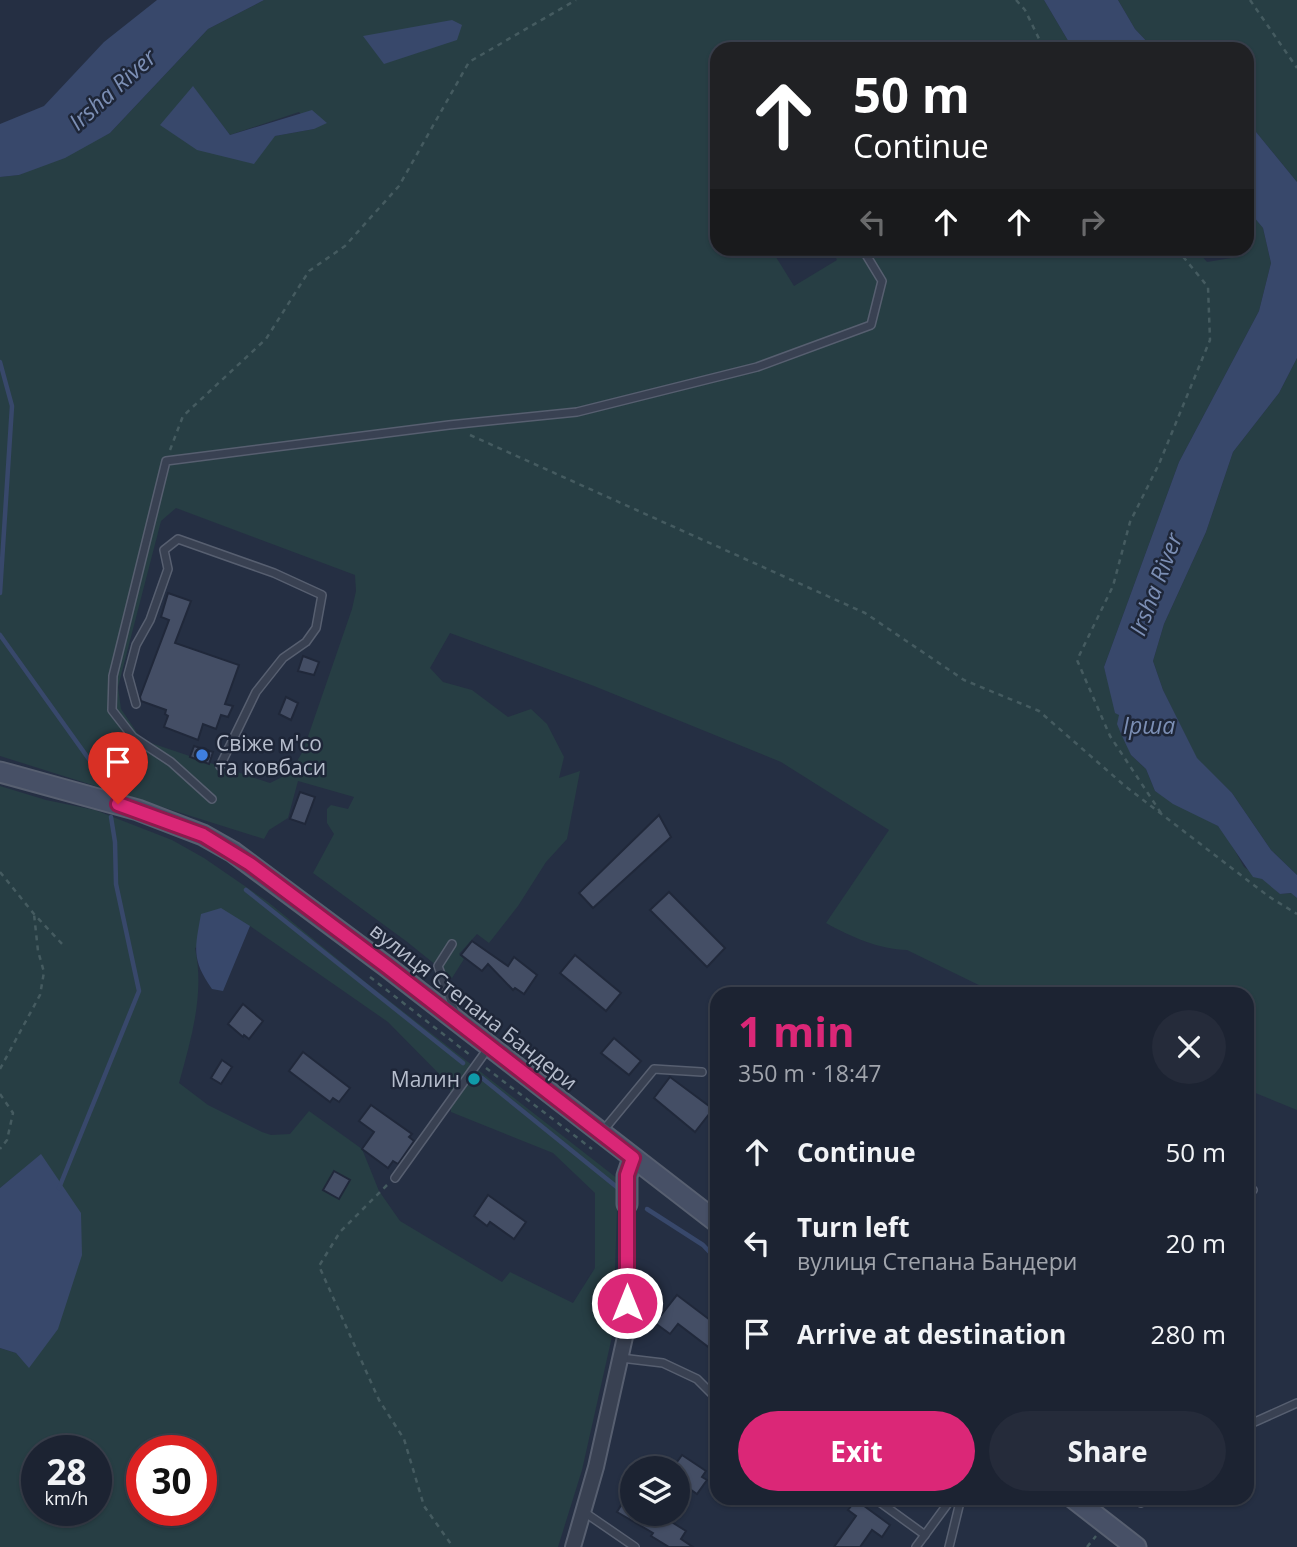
<!DOCTYPE html>
<html lang="en">
<head>
<meta charset="utf-8">
<style>
	body { margin:0; font-family:"Open Sans",sans-serif; background:#252b3a; color:#f1f3f6; height:100vh; display:flex; flex-direction:column; font-size:26px; white-space:nowrap }
	* { box-sizing:border-box; margin:0 }
	p { font-size:23px; color:#a0a4ac }
	.icon { flex:none; width:38px; height:38px; fill:none; stroke:currentColor; stroke-width:2; stroke-linecap:round; stroke-linejoin:round }
	.map { position:relative; flex:1; overflow:hidden }
	.sheet { position:absolute; left:710px; top:987px; width:544px; height:518px; display:flex; flex-direction:column; background:#1c2332; border-radius:21px; box-shadow:0 2px 5px #0004,0 0 0 2px #3a404d }
	.sheet>* { flex:none }
	.hud { position:absolute; left:710px; top:42px; width:544px; height:214px; border-radius:21px; box-shadow:0 2px 5px #0004,0 0 0 2px #3a404d; background:#202124; color:#fff; overflow:hidden }
	.tools { position:absolute; left:620px; top:1456px; display:grid; gap:14px }
	.tools a { display:grid; place-items:center; width:70px; height:70px; border-radius:50%; background:#1c2332; box-shadow:0 2px 5px #0004,0 0 0 2px #3a404d; font-size:35px }
	.speed { position:absolute; left:21px; top:1435px; display:flex; gap:14px; font-size:35px; font-weight:700; text-align:center }
	.speed>* { display:grid; place-content:center; width:91px; height:91px; border-radius:50%; background:#1c2332; box-shadow:0 2px 5px #0004,0 0 0 2px #3a404d; line-height:1 }
	.speed small { font-size:18px; font-weight:400 }
	.speed .limit { border:10px solid #d22; background:#fff; color:#111 }
	.pin { position:absolute; display:grid; place-items:center; width:60px; height:60px; color:#fff; margin:-72px -30px; border-radius:50% 50% 50% 0; rotate:-45deg; box-shadow:0 0 7px #0007 }
	.pin .icon { rotate:45deg }
	.me { position:absolute; width:77px; margin:-38px; rotate:0deg; stroke-linejoin:round; filter:drop-shadow(0 0 5px #0008) }
	.turn { display:flex; align-items:center; gap:24px; height:147px; padding:0 28px; font-size:32px }
	.turn .icon { width:91px; height:91px; stroke-width:2.5 }
	.turn b { display:block; font-size:49px; line-height:60px }
	.lanes { display:flex; align-items:center; height:66px; padding:0 28px; background:#0003; justify-content:center; gap:35px; direction:ltr }
	.lanes .off { opacity:.35 }
	.round { display:grid; place-items:center; flex:none; width:74px; height:74px; border-radius:37px; background:#252b3a }
	.overview { display:flex; align-items:center; justify-content:space-between; height:119px; padding:0 28px }
	h1 { font-size:42px; font-weight:700; line-height:52px; color:#db2777 }
	.button { display:flex; gap:14px; margin-top:auto; padding:14px 28px }
	.button a { flex:1; height:80px; border-radius:42px; background:#db2777; color:#fff; font-size:28px; font-weight:700; line-height:80px; text-align:center }
	.button a+a { background:#252b3a; color:#f1f3f6 }
	ul { padding:0; list-style:none }
	li { display:flex; align-items:center; gap:21px; height:91px; padding:0 28px }
	li div { flex:1 }
	li b { display:block; font-size:26px }
	li em { font-style:normal }
	.map>svg:first-child { display:block }
	.green { fill:#273e44; fill-rule:evenodd }
	.water { fill:#38486b }
	.lines { fill:none; stroke-linecap:round; stroke-linejoin:round }
	.stream { stroke:#38486b; stroke-width:4.5 }
	.building { fill:#444e65; stroke:#20283a; stroke-width:2 }
	.lane-casing { stroke:#575f70; stroke-width:10 }
	.street-casing { stroke:#575f70; stroke-width:18 }
	.secondary-casing { stroke:#575f70; stroke-width:23 }
	.path { stroke:#455b60; stroke-width:2.5; stroke-dasharray:5 5; stroke-linecap:butt }
	.lane { stroke:#394152; stroke-width:7 }
	.street { stroke:#394152; stroke-width:14 }
	.secondary { stroke:#475066; stroke-width:19 }
	.route-casing { stroke:#8e194d; stroke-width:18 }
	.route { stroke:#db2777; stroke-width:12 }
	.shop-dot { fill:#3f7fe0; stroke:#1e2638; stroke-width:2.5 }
	.culture-dot { fill:#0f9aa8; stroke:#1e2638; stroke-width:2.5 }
	.labels { text-anchor:middle; dominant-baseline:central; stroke-width:5; stroke-linejoin:round; paint-order:stroke }
	.poi-label { font-size:21px; fill:#b6bdcc; stroke:#1e2638; text-anchor:start }
	.street-label { font-size:21px; fill:#b6bdcc; stroke:#1e2638 }
	.water-label { font-size:23px; font-style:italic; fill:#7c8fb5; stroke:#1e2638 }
</style>
</head>
<body>
<div class="map">
<svg width="1297" height="1547" viewBox="0 0 1297 1547">
	<rect width="100%" height="100%" fill="#252f43"/>
	<g class="green">
		<path d="M 264,0 L 1044,0 L 1073,49 L 718,49 L 718,248 L 771,249 L 794,286 L 837,260 L 832,249 L 1195,248 L 1207,262 L 1231,258 L 1229,249 L 1248,248 L 1248,210 L 1263,228 L 1271,263 L 1259,311 L 1179,462 L 1104,667 L 1131,755 L 1146,769 L 1155,791 L 1218,826 L 1229,840 L 1244,867 L 1271,885 L 1280,894 L 1292,893 L 1297,898 L 1297,1110 L 1248,1090 L 1248,994 L 988,994 L 989,990 L 907,950 C 881,950 849,936 826,923 L 889,830 L 781,762 L 594,686 L 450,633 L 430,668 L 443,682 L 472,690 L 508,717 L 531,709 L 547,724 L 564,757 L 559,778 L 580,771 L 567,839 L 546,862 L 518,906 L 489,943 L 477,934 L 459,954 L 464,959 L 452,978 L 406,941 L 313,873 L 334,834 L 327,823 L 327,809 L 331,805 L 348,809 L 354,797 L 298,781 L 288,818 L 269,830 L 264,839 L 0,756 L 0,177 L 19,175 L 110,133 L 208,29 ZM 193,87 L 230,135 L 299,112 L 314,129 L 197,150 ZM 176,508 L 355,575 L 356,591 L 352,609 L 303,751 L 290,773 L 270,783 L 142,740 L 121,709 L 118,687 L 161,521 Z"/>
		<path d="M 1118,0 L 1297,0 L 1297,182 L 1252,127 L 1248,125 L 1248,49 L 1154,49 L 1135,29 Z"/>
		<path d="M 1297,358 L 1297,875 L 1271,850 L 1232,793 L 1197,759 L 1163,690 L 1153,661 L 1164,624 L 1206,532 L 1233,452 L 1279,393 Z"/>
		<path d="M 0,786 L 46,800 L 95,810 L 172,840 L 204,858 L 268,902 L 368,984 L 618,1179 L 613,1332 L 582,1470 L 558,1547 L 0,1547 L 0,1348 L 16,1353 L 29,1367 L 41,1155 L 0,1188 ZM 250,926 L 388,1022 L 450,1085 L 451,1112 L 553,1153 L 595,1193 L 595,1268 L 573,1303 L 510,1272 L 502,1282 L 400,1221 L 379,1191 L 362,1149 L 309,1111 L 290,1134 L 271,1135 L 262,1132 L 208,1105 L 179,1083 C 191,1039 205,994 195,948 ZM 37,1451 L 96,1451 L 96,1510 L 37,1510 ZM 142,1451 L 201,1451 L 201,1510 L 142,1510 Z"/>
	</g>
	<g class="water">
		<path d="M 157,0 L 264,0 L 208,29 L 110,133 L 65,158 L 19,175 L 0,177 L 0,124 L 44,106 L 104,42 Z"/>
		<path d="M 1044,0 L 1118,0 L 1135,29 L 1154,49 L 1073,49 Z"/>
		<path d="M 452,20 L 462,25 L 457,40 L 384,64 L 363,36 Z"/>
		<path d="M 193,86 L 230,135 L 312,110 L 327,123 L 314,129 L 275,136 L 254,164 L 197,150 L 160,125 Z"/>
		<path d="M 1248,125 L 1252,127 L 1297,182 L 1297,358 L 1279,393 L 1233,452 L 1206,532 L 1164,624 L 1153,661 L 1163,690 L 1197,758 L 1232,793 L 1271,850 L 1297,875 L 1297,898 L 1291,893 L 1280,894 L 1262,879 L 1253,877 L 1218,826 L 1173,804 L 1155,791 L 1146,769 L 1131,755 L 1122,736 L 1117,724 L 1119,715 L 1115,713 L 1104,667 L 1179,462 L 1259,311 L 1271,263 L 1263,228 L 1248,210 Z"/>
		<path d="M 221,908 L 250,926 L 223,991 L 212,989 C 191,959 195,948 201,914 Z"/>
		<path d="M 41,1154 L 81,1213 L 82,1255 L 58,1329 L 29,1368 L 16,1353 L 0,1348 L 0,1188 Z"/>
	</g>
	<g class="lines">
		<g class="stream">
			<path d="M 0,362 L 12,406 L 0,593"/>
			<path d="M 0,635 L 91,762 L 120,788"/>
			<path d="M 246,890 L 463,1063"/>
			<path d="M 482,1078 L 618,1188"/>
			<path d="M 59,1188 L 139,991 L 116,884 L 115,842 L 111,817"/>
			<path d="M 647,1209 L 703,1245 L 718,1261"/>
		</g>
	</g>
	<g class="building">
		<path d="M 168,593 L 191,601 L 175,643 L 239,665 L 225,704 L 233,706 L 228,717 L 221,715 L 216,729 L 203,724 L 198,740 L 164,727 L 168,716 L 165,714 L 166,710 L 141,701 L 140,697 L 169,620 L 161,617 Z"/>
		<path d="M 303,656 L 319,662 L 314,675 L 298,671 Z"/>
		<path d="M 286,697 L 298,703 L 291,720 L 279,714 Z"/>
		<path d="M 194,746 L 213,752 L 209,764 L 190,757 Z"/>
		<path d="M 300,792 L 315,797 L 305,824 L 290,819 Z"/>
		<path d="M 659,815 L 671,837 L 593,908 L 579,893 Z"/>
		<path d="M 669,892 L 725,948 L 707,967 L 650,910 Z"/>
		<path d="M 472,941 L 508,966 L 514,957 L 537,975 L 524,994 L 515,988 L 513,990 L 488,964 L 482,971 L 461,955 Z"/>
		<path d="M 575,955 L 621,993 L 606,1011 L 560,973 Z"/>
		<path d="M 243,1004 L 263,1021 L 249,1039 L 244,1035 L 243,1037 L 228,1024 Z"/>
		<path d="M 614,1038 L 641,1061 L 629,1075 L 601,1053 Z"/>
		<path d="M 303,1052 L 350,1088 L 339,1102 L 333,1098 L 330,1102 L 289,1071 Z"/>
		<path d="M 222,1060 L 232,1067 L 221,1084 L 211,1078 Z"/>
		<path d="M 670,1077 L 713,1109 L 695,1132 L 654,1098 Z"/>
		<path d="M 371,1105 L 412,1134 L 409,1137 L 414,1141 L 398,1164 L 393,1161 L 388,1168 L 362,1149 L 374,1132 L 359,1121 Z"/>
		<path d="M 334,1171 L 350,1180 L 339,1199 L 323,1190 Z"/>
		<path d="M 488,1195 L 526,1222 L 514,1239 L 490,1222 L 487,1226 L 474,1216 Z"/>
		<path d="M 677,1295 L 718,1326 L 718,1340 L 711,1349 L 678,1324 L 670,1334 L 655,1323 Z"/>
		<path d="M 682,1455 L 706,1471 L 702,1477 L 707,1480 L 697,1494 L 677,1480 L 677,1462 Z"/>
		<path d="M 632,1487 L 632,1514 L 659,1514 L 686,1531 L 681,1539 L 693,1547 L 669,1547 L 651,1536 L 653,1533 L 617,1512 Z"/>
		<path d="M 856,1500 L 890,1525 L 882,1537 L 872,1530 L 860,1547 L 834,1547 L 856,1516 L 848,1510 Z"/>
	</g>
	<g class="lines">
		<defs>
			<g id="lane">
				<path d="M 136,704 L 128,675 L 136,645 L 150,620 L 168,569 L 164,550 L 178,539 L 274,573 L 322,595 L 316,628 L 306,642 L 283,658 L 256,692 L 220,766"/>
				<path d="M 212,799 L 171,762 L 133,737 L 112,710 L 113,676 L 166,461 L 449,425 L 577,412 L 757,367 L 871,325 L 882,281 L 862,248"/>
				<path d="M 452,944 L 438,966 L 455,1012"/>
				<path d="M 602,1132 L 654,1069 L 702,1072"/>
				<path d="M 395,1178 L 489,1047"/>
				<path d="M 1248,1195 L 1253,1190"/>
				<path d="M 621,1358 L 663,1363 L 697,1379 L 718,1400"/>
				<path d="M 1248,1425 L 1297,1403"/>
				<path d="M 874,1498 L 925,1535"/>
				<path d="M 1141,1503 L 1145,1498"/>
				<path d="M 584,1512 L 635,1547"/>
				<path d="M 916,1547 L 952,1498"/>
				<path d="M 949,1547 L 961,1498"/>
			</g>
			<path id="street" d="M 573,1547 L 596,1467 L 627,1328 L 627,1204"/>
			<g id="secondary">
				<path d="M 0,772 L 138,810 L 203,835 L 233,852 L 386,966 L 718,1223"/>
				<path d="M 627,1204 L 627,1176 L 633,1158"/>
				<path d="M 1073,1498 L 1136,1547"/>
			</g>
		</defs>
		<use href="#lane" class="lane-casing"/>
		<use href="#street" class="street-casing"/>
		<use href="#secondary" class="secondary-casing"/>
		<g class="path">
			<path d="M 1016,0 L 1025,10 L 1044,49"/>
			<path d="M 1250,0 L 1297,68"/>
			<path d="M 470,435 L 865,613 L 964,680 L 1039,711 L 1125,786 L 1268,896 L 1297,914"/>
			<path d="M 170,450 L 183,416 L 266,339 L 309,271 L 345,246 L 399,186 L 469,62 L 576,0"/>
			<path d="M 1161,813 L 1110,736 L 1077,660 L 1113,586 L 1130,522 L 1159,464 L 1210,340 L 1208,287 L 1176,248"/>
			<path d="M 0,872 L 34,914 L 64,946"/>
			<path d="M 370,977 L 470,1055"/>
			<path d="M 486,1068 L 592,1149"/>
			<path d="M 0,1069 L 40,995 L 44,972 L 38,951 L 34,914"/>
			<path d="M 0,1094 L 13,1113 L 7,1140 L 0,1149"/>
			<path d="M 387,1185 L 340,1232 L 319,1266 L 379,1400 L 404,1439 L 424,1506 L 453,1547"/>
			<path d="M 711,1239 L 718,1248"/>
			<path d="M 1049,1498 L 1057,1504"/>
			<path d="M 1087,1547 L 1096,1536"/>
		</g>
		<use href="#lane" class="lane"/>
		<use href="#street" class="street"/>
		<use href="#secondary" class="secondary"/>
	</g>
	<g class="lines">
		<defs>
			<path id="route" d="M 118,804 L 203,835 L 250,864 L 386,966 L 633,1158 L 627,1175 L 627,1303"/>
		</defs>
		<use href="#route" class="route-casing"/>
		<use href="#route" class="route"/>
	</g>
	<circle class="shop-dot" cx="202" cy="755" r="7"/>
	<circle class="culture-dot" cx="474" cy="1079" r="7"/>
	<g class="labels">
		<g class="poi-label">
			<text x="216" y="743">Свіже м'со<tspan x="216" dy="24">та ковбаси</tspan></text>
			<text x="460" y="1079" text-anchor="end">Малин</text>
		</g>
		<g class="street-label">
			<text transform="translate(474 1006) rotate(38)">вулиця Степана Бандери</text>
		</g>
		<g class="water-label">
			<text transform="translate(112 89) rotate(-42)">Irsha River</text>
			<text transform="translate(1155 584) rotate(-69)">Irsha River</text>
			<text x="1149" y="725">Ірша</text>
		</g>
	</g>
</svg>
<div class="tools">
<a><svg class="icon" aria-label="layers" viewBox="0 0 24 24"><path d="M12 4l9 5-9 5-9-5zM3 14l9 5 9-5"/></svg></a>
</div>
<div class="speed"><div>28<small>km/h</small></div><div class="limit">30</div></div>
<div class="pin" style="left:118px;top:804px;background:#d93025"><svg class="icon" aria-label="arrive" viewBox="0 0 24 24"><path d="M6 21V4h12l-3 4 3 4H6"/></svg></div>
<svg class="me" style="left:627px;top:1303px" viewBox="-20 -20 40 40"><circle r="17" fill="#db2777" stroke="#fff" stroke-width="3"/><path d="M0-11L8 9 0 5-8 9z" fill="#fff"/></svg>
<div class="hud">
<div class="turn"><svg class="icon" aria-label="ahead" viewBox="0 0 24 24"><path d="M12 20V5M6 11l6-6 6 6"/></svg><div><b>50 m</b>Continue</div></div>
<div class="lanes"><svg class="icon off" aria-label="left" viewBox="0 0 24 24"><path d="M17 20v-9H6M10 6l-5 5 5 5"/></svg><svg class="icon" aria-label="ahead" viewBox="0 0 24 24"><path d="M12 20V5M6 11l6-6 6 6"/></svg><svg class="icon" aria-label="ahead" viewBox="0 0 24 24"><path d="M12 20V5M6 11l6-6 6 6"/></svg><svg class="icon off" aria-label="right" viewBox="0 0 24 24"><path d="M7 20v-9h11M14 6l5 5-5 5"/></svg></div>
</div>
<section class="sheet">
<div class="overview"><div><h1>1 min</h1><p>350 m · 18:47</p></div><a class="round"><svg class="icon" aria-label="close" viewBox="0 0 24 24"><path d="M6 6l12 12M18 6L6 18"/></svg></a></div>
<ul>
<li><svg class="icon" aria-label="ahead" viewBox="0 0 24 24"><path d="M12 20V5M6 11l6-6 6 6"/></svg><div><b>Continue</b></div><em>50 m</em></li>
<li><svg class="icon" aria-label="left" viewBox="0 0 24 24"><path d="M17 20v-9H6M10 6l-5 5 5 5"/></svg><div><b>Turn left</b><p>вулиця Степана Бандери</p></div><em>20 m</em></li>
<li><svg class="icon" aria-label="arrive" viewBox="0 0 24 24"><path d="M6 21V4h12l-3 4 3 4H6"/></svg><div><b>Arrive at destination</b></div><em>280 m</em></li>
</ul>
<div class="button"><a>Exit</a><a>Share</a></div>
</section>
</div>
</body>
</html>
